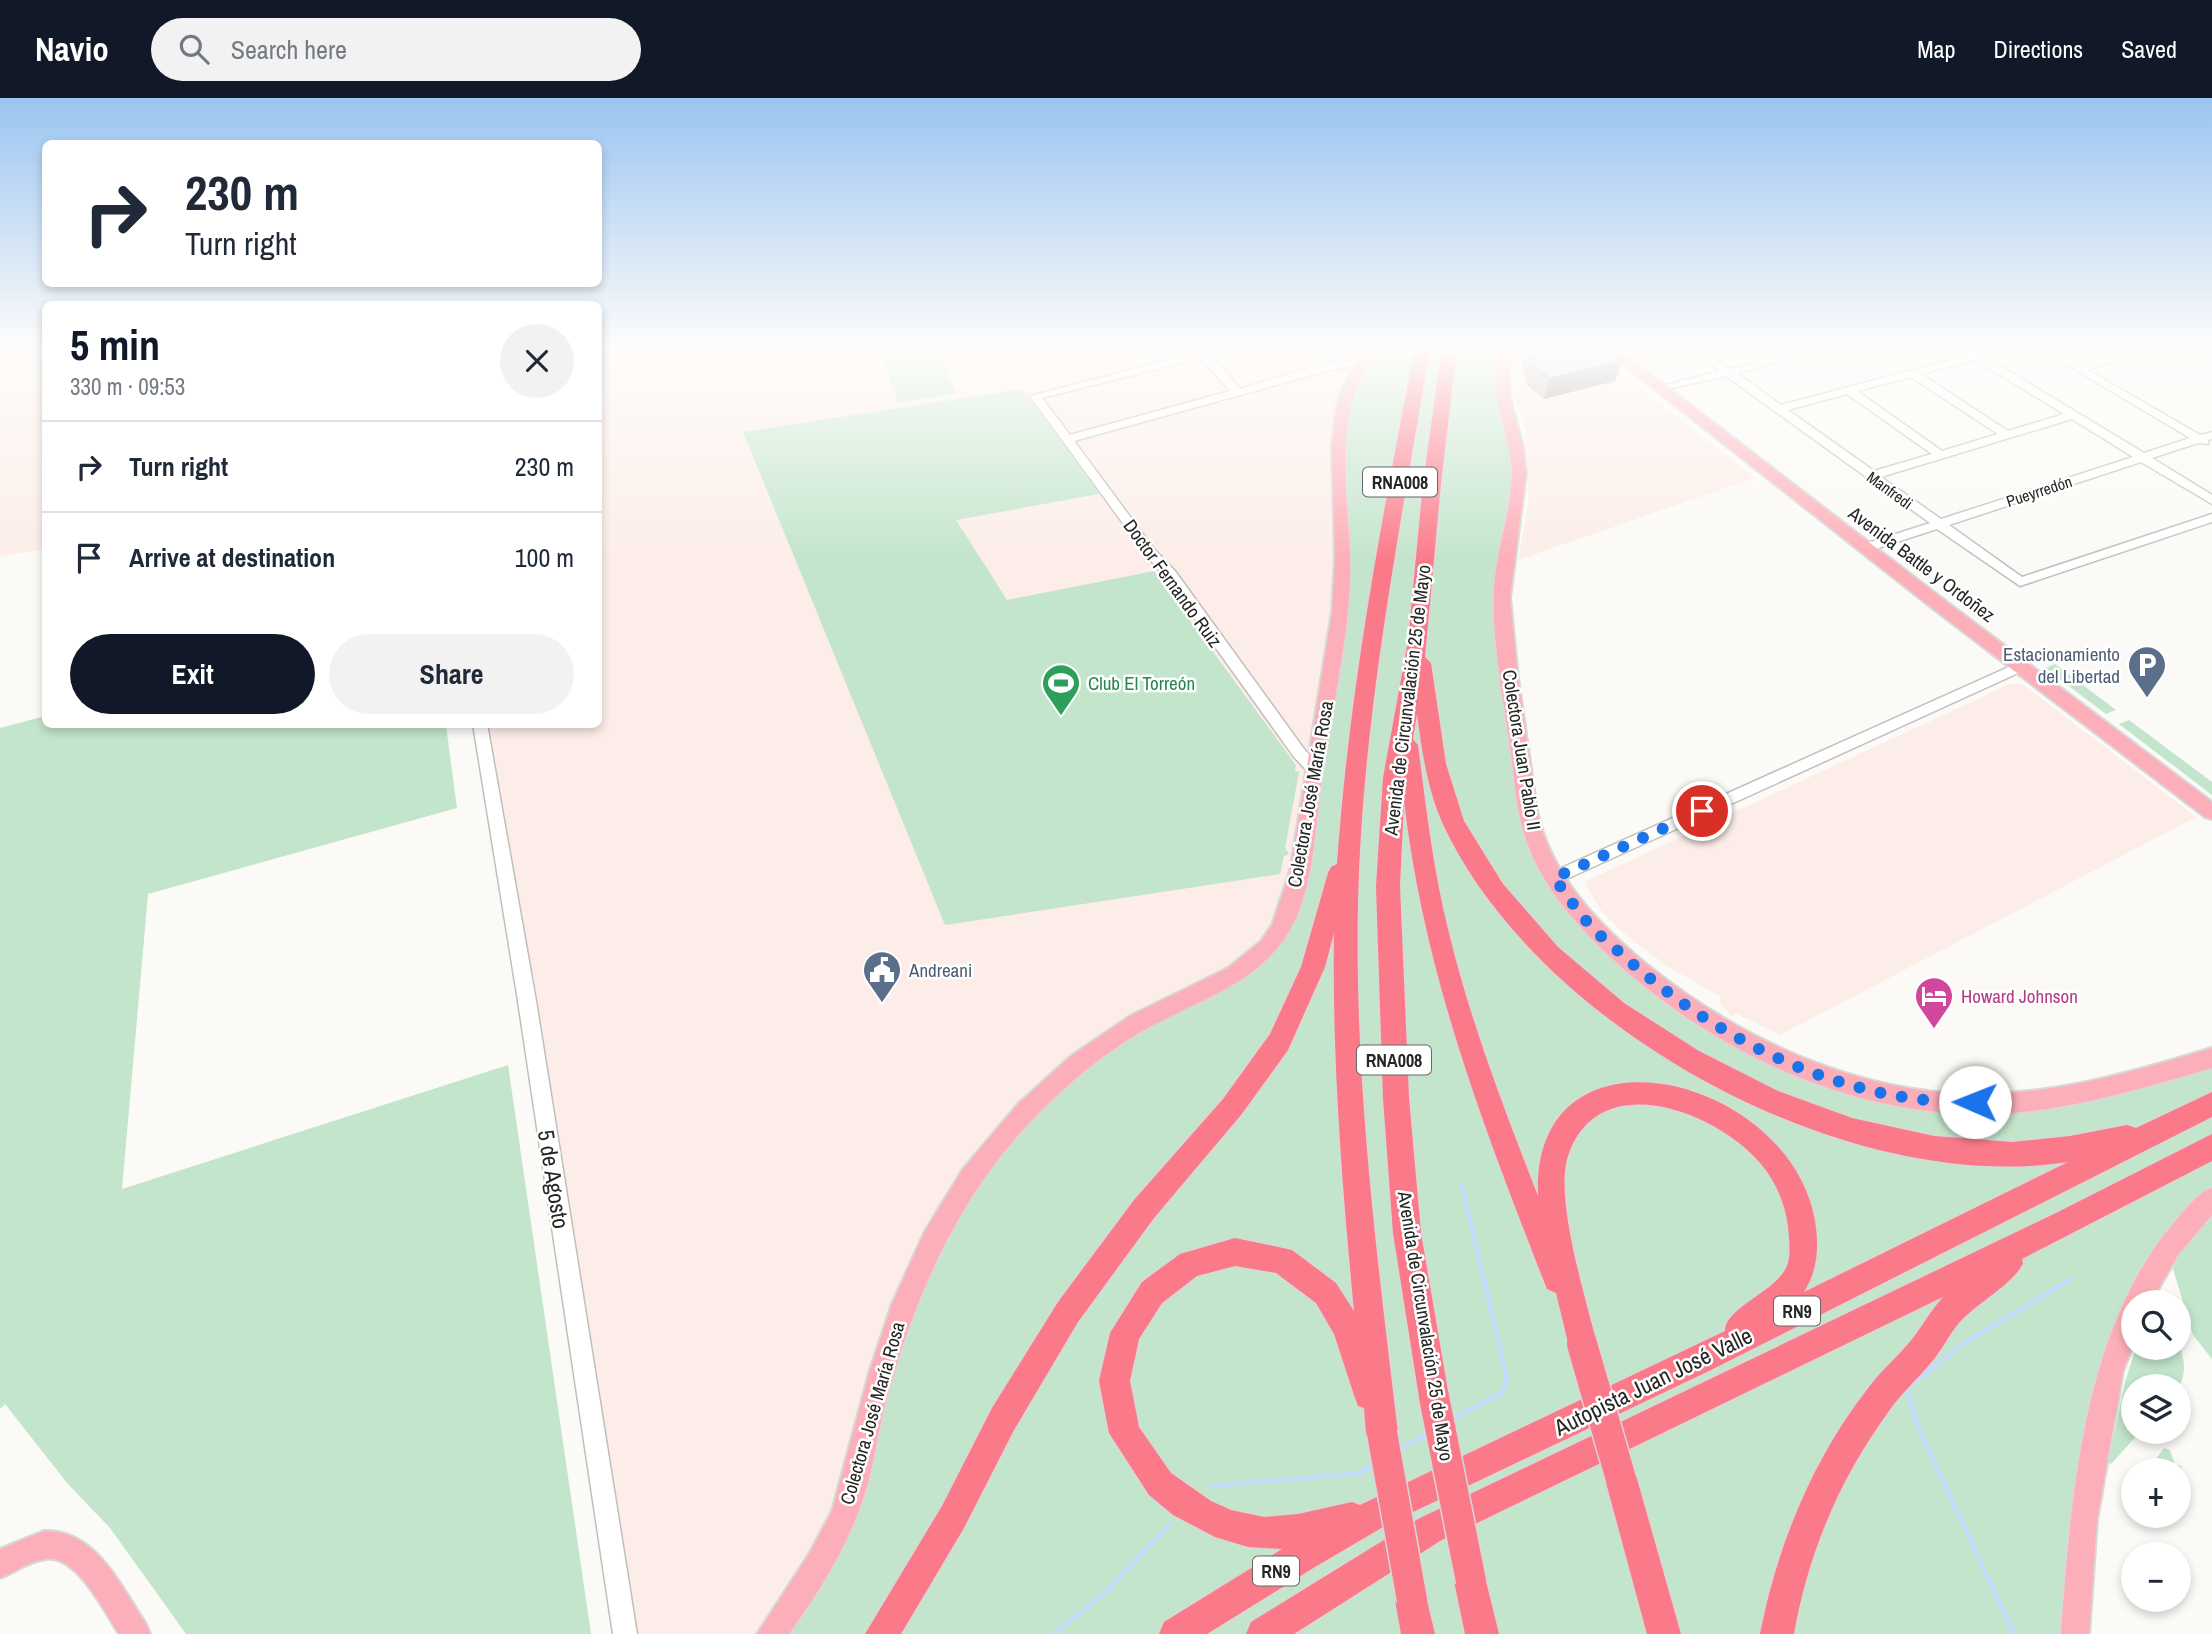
<!DOCTYPE html>
<html lang="en">
<head>
<meta charset="utf-8">
<style>
	body { margin:0; font-family:"Archivo Narrow",sans-serif; background:#f2f2f3; color:#1f2937; height:100vh; display:flex; flex-direction:column; font-size:26px; white-space:nowrap }
	* { box-sizing:border-box; margin:0 }
	p { font-size:23px; color:#747a83 }
	.icon { flex:none; width:38px; height:38px; fill:none; stroke:currentColor; stroke-width:2; stroke-linecap:round; stroke-linejoin:round }
	.map { position:relative; flex:1; overflow:hidden }
	.sheet { position:absolute; left:42px; top:203px; width:560px; height:427px; display:flex; flex-direction:column; background:#fff; border-radius:10px; box-shadow:0 4px 10px #0003 }
	.sheet>* { flex:none }
	.hud { position:absolute; left:42px; top:42px; width:560px; height:147px; border-radius:10px; box-shadow:0 4px 10px #0003; background:#fff; color:#1f2937; overflow:hidden }
	.controls { position:absolute; left:2121px; top:1192px; display:grid; gap:14px }
	.controls a { display:grid; place-items:center; width:70px; height:70px; border-radius:50%; background:#fff; box-shadow:0 4px 10px #0003; font-size:35px }
	.pin { position:absolute; display:grid; place-items:center; width:60px; height:60px; color:#fff; margin:-30px; border:4px solid #fff; border-radius:50%; box-shadow:0 2px 7px #0007 }
	.me { position:absolute; width:77px; margin:-38px; rotate:271deg; stroke-linejoin:round; filter:drop-shadow(0 0 5px #0008) }
	.turn { display:flex; align-items:center; gap:24px; height:147px; padding:0 28px; font-size:32px }
	.turn .icon { width:91px; height:91px; stroke-width:2.5 }
	.turn b { display:block; font-size:49px; line-height:60px }
	.round { display:grid; place-items:center; flex:none; width:74px; height:74px; border-radius:37px; background:#f2f2f3 }
	.overview { display:flex; align-items:center; justify-content:space-between; height:119px; padding:0 28px }
	h1 { font-size:42px; font-weight:800; line-height:52px; color:#111827 }
	.button { display:flex; gap:14px; margin-top:auto; padding:14px 28px }
	.button a { flex:1; height:80px; border-radius:42px; background:#111827; color:#fff; font-size:28px; font-weight:800; line-height:80px; text-align:center }
	.button a+a { background:#f2f2f3; color:#1f2937 }
	ul { padding:0; list-style:none }
	li { display:flex; align-items:center; gap:21px; height:91px; padding:0 28px; border-top:2px solid #e0e1e3 }
	li div { flex:1 }
	li b { display:block; font-size:26px }
	li em { font-style:normal }
	header { display:flex; align-items:center; gap:42px; box-sizing:border-box; height:98px; padding:0 35px; background:#111827; color:#fff }
	header strong { font-size:33px }
	nav { display:flex; gap:38px; margin-inline-start:auto; font-size:24px }
	.search { width:490px; height:63px; background:#f2f2f3; display:flex; align-items:center; gap:18px; box-sizing:border-box; padding:0 24px; border-radius:38px; color:#747a83; font-size:26px }
	.map>svg:first-child { display:block }
	.industrial { fill:#fcede8 }
	.green { fill:#c3e5cb }
	.lines { fill:none; stroke-linecap:round; stroke-linejoin:round }
	.stream { stroke:#c6dcfd; stroke-width:4.5 }
	.minor-casing { stroke:#c0bfbb; stroke-width:3 }
	.major-casing { stroke:#d8d8d8; stroke-width:4 }
	.highway-casing { stroke:#d8d8d8; stroke-width:3 }
	.minor { fill:#fff; fill-rule:evenodd }
	.major { fill:#fdafb9; fill-rule:evenodd }
	.highway { fill:#fb7a8a; fill-rule:evenodd }
	.highway-bridge-casing { stroke:#d8d8d8; stroke-width:33; stroke-linecap:butt }
	.highway-bridge { stroke:#fb7a8a; stroke-width:30 }
	.wall { fill:#c0bcbf }
	.shaded-wall { fill:#9c999b }
	.building { fill:#dfdbde; stroke:#9c999b; stroke-width:2 }
	.route { stroke:#1a73e8; stroke-width:12; stroke-dasharray:0 21.6 }
	.labels { text-anchor:middle; dominant-baseline:central; stroke-width:5; stroke-linejoin:round; paint-order:stroke }
	.far-street-label { font-size:16px; fill:#262624; stroke:#fff }
	.shield { fill:#fff; stroke:#676766; stroke-width:2 }
	.shield-label { font-size:18px; font-weight:bold; fill:#262624 }
	.street-label { font-size:19px; fill:#262624; stroke:#fff }
	.service-label { font-size:19px; fill:#4e5e75; stroke:#fff; text-anchor:end }
	.leisure-label { font-size:19px; fill:#27864d; stroke:#fff; text-anchor:start }
	.hotel-label { font-size:19px; fill:#b23c85; stroke:#fff; text-anchor:start }
	.near-street-label { font-size:23px; fill:#262624; stroke:#fff }
</style>
</head>
<body>
<header>
<strong>Navio</strong>
<div class="search"><svg class="icon" aria-label="search" viewBox="0 0 24 24"><circle cx="10" cy="10" r="6"/><path d="M15 15l6 6"/></svg>Search here</div>
<nav><a>Map</a><a>Directions</a><a>Saved</a></nav>
</header>
<div class="map">
<svg width="2212" height="1536" viewBox="0 0 2212 1536">
	<rect width="100%" height="100%" fill="#fcfaf6"/>
	<g class="industrial">
		<path d="M 0,249 L 46,249 L 45,451 L 0,458 Z"/>
		<path d="M 599,249 L 1370,249 L 1357,274 L 1338,548 L 1280,832 L 843,1419 L 771,1536 L 625,1536 L 480,627 L 598,626 Z"/>
		<path d="M 1511,249 L 1588,249 L 1755,380 L 1518,462 L 1529,400 L 1525,333 L 1513,296 Z"/>
		<path d="M 2012,585 L 2024,587 L 2196,719 L 1780,937 L 1736,915 L 1732,919 L 1719,903 L 1721,899 L 1667,868 L 1627,838 L 1602,814 L 1584,784 Z"/>
	</g>
	<g class="green">
		<path d="M 1370,249 L 1503,249 L 1504,304 L 1519,373 L 1502,491 L 1532,733 L 1554,780 L 1645,877 L 1831,980 L 2002,1004 L 2212,960 L 2212,1101 L 2133,1204 L 2133,1216 L 2110,1273 L 2075,1536 L 771,1536 L 809,1485 L 925,1154 L 1035,1004 L 1193,897 L 1280,832 L 1338,548 L 1339,372 L 1357,274 Z"/>
		<path d="M 938,254 L 956,295 L 898,305 L 883,262 Z"/>
		<path d="M 1023,291 L 1099,396 L 956,422 L 1007,502 L 1154,473 L 1296,667 L 1295,673 L 1299,674 L 1285,750 L 1289,756 L 1284,758 L 1280,776 L 945,827 L 743,334 Z"/>
		<path d="M 2055,566 L 2116,612 L 2106,616 L 2045,570 Z"/>
		<path d="M 45,618 L 46,626 L 446,627 L 457,710 L 148,796 L 122,1091 L 508,967 L 591,1536 L 186,1536 L 110,1430 L 67,1385 L 5,1306 L 0,1311 L 0,630 Z"/>
		<path d="M 2129,622 L 2212,684 L 2212,697 L 2119,626 Z"/>
		<path d="M 2212,1117 L 2212,1261 L 2193,1237 L 2173,1171 L 2175,1162 Z"/>
		<path d="M 2179,1244 C 2183,1259 2188,1274 2179,1288 L 2133,1288 L 2133,1334 L 2140,1334 L 2111,1366 L 2108,1365 L 2125,1284 L 2136,1250 L 2179,1250 Z"/>
		<path d="M 2164,1350 L 2170,1352 L 2175,1367 L 2181,1368 L 2184,1384 L 2179,1384 L 2179,1372 L 2148,1372 Z"/>
	</g>
	<g class="lines">
		<g class="stream">
			<path d="M 1451,1322 L 1503,1294 L 1507,1280 L 1462,1088"/>
			<path d="M 1396,1353 L 1429,1335"/>
			<path d="M 1212,1388 L 1360,1375 L 1374,1366"/>
			<path d="M 1053,1536 L 1104,1496 L 1170,1426"/>
			<path d="M 2014,1536 L 1919,1331 L 1907,1291 L 1964,1245 L 2071,1181"/>
		</g>
		<defs>
			<g id="minor">
				<path d="M 1032,249 L 1014,255 L 1009,252 L 1014,249 Z"/>
				<path d="M 1195,249 L 1203,249 L 1209,254 L 1240,291 C 1262,284 1352,254 1367,265 L 1362,268 L 1338,270 L 1074,343 L 1154,451 L 1175,473 L 1304,651 L 1321,671 L 1314,676 L 1309,675 L 1294,659 L 1165,479 L 1146,457 L 1030,298 L 1197,255 L 1194,251 ZM 1201,260 L 1230,293 L 1070,337 L 1042,300 Z"/>
				<path d="M 1688,249 L 1700,249 L 1730,271 L 1816,249 L 1833,249 L 1737,275 L 1781,307 L 1968,257 L 1957,249 L 1969,249 L 2144,355 L 2190,340 L 2037,249 L 2049,249 L 2081,267 L 2136,249 L 2151,249 L 2088,272 L 2200,337 L 2212,334 L 2212,341 L 2208,342 L 2208,346 L 2198,345 L 2152,360 L 2212,397 L 2212,406 L 2141,364 L 1949,427 L 2022,479 L 2212,416 L 2212,424 L 2020,488 L 1937,431 L 1869,453 L 1861,453 L 1861,447 L 1930,425 L 1726,278 L 1658,293 L 1658,289 L 1720,273 ZM 1975,262 L 2064,316 L 2008,333 L 1921,276 ZM 1911,279 L 1998,336 L 1942,353 L 1857,293 ZM 1847,296 L 1932,356 L 1874,373 L 1788,312 ZM 2072,321 L 2133,359 L 1941,421 L 1881,379 Z"/>
				<path d="M 2184,249 L 2197,249 L 2212,257 L 2212,264 Z"/>
				<path d="M 2022,563 L 2027,565 L 2029,568 L 2027,571 L 1560,784 L 1548,784 L 1546,780 L 1548,776 Z"/>
				<path d="M 473,626 L 487,626 L 536,903 L 637,1536 L 613,1536 L 518,903 Z"/>
			</g>
			<g id="major">
				<path d="M 1364,249 L 1376,249 C 1366,269 1354,289 1350,311 C 1338,367 1352,426 1350,483 C 1347,546 1333,608 1323,669 C 1316,716 1316,765 1300,810 C 1271,890 1190,901 1126,943 C 1080,973 1039,1011 1004,1054 C 944,1129 909,1217 884,1310 C 876,1344 872,1379 859,1412 C 842,1457 817,1497 789,1536 L 757,1536 L 809,1456 L 832,1413 L 869,1275 L 892,1206 L 925,1133 L 963,1071 L 1018,1006 L 1071,958 L 1130,918 L 1228,870 L 1261,843 L 1272,827 L 1290,773 L 1332,514 L 1335,461 L 1332,349 L 1336,311 L 1344,287 Z"/>
				<path d="M 1497,249 L 1509,249 L 1510,299 L 1523,349 L 1526,375 L 1510,500 L 1518,580 L 1537,713 C 1550,776 1597,825 1645,865 C 1739,941 1856,996 1979,996 C 2058,996 2137,973 2212,950 L 2212,970 C 2136,992 2057,1017 1977,1016 C 1837,1015 1699,945 1600,849 C 1567,816 1535,777 1523,731 C 1515,704 1514,675 1510,647 C 1503,600 1492,540 1494,492 C 1496,453 1511,416 1512,377 C 1512,351 1502,326 1497,301 C 1494,284 1497,266 1497,249 Z"/>
				<path d="M 1601,249 L 1615,249 L 1939,498 L 2212,704 L 2212,721 L 2205,719 L 1927,506 Z"/>
				<path d="M 2212,1090 L 2212,1117 L 2178,1157 L 2151,1204 L 2133,1204 L 2133,1247 L 2123,1273 L 2097,1422 L 2089,1536 L 2061,1536 C 2071,1401 2083,1232 2173,1126 C 2184,1113 2196,1096 2212,1090 Z"/>
				<path d="M 44,1433 C 96,1431 121,1489 146,1526 L 150,1536 L 119,1536 C 104,1513 77,1457 46,1461 C 29,1463 15,1474 0,1480 L 0,1451 Z"/>
			</g>
			<g id="highway">
				<path d="M 1415,249 L 1430,249 C 1400,433 1362,618 1358,804 C 1354,982 1377,1159 1398,1335 L 1393,1346 L 1382,1351 L 1371,1346 L 1366,1335 L 1364,1310 L 1358,1308 L 1354,1297 L 1334,1236 L 1316,1205 L 1276,1175 L 1235,1168 L 1197,1178 L 1162,1205 L 1139,1241 L 1130,1283 L 1139,1329 L 1171,1375 L 1211,1403 L 1231,1412 L 1264,1419 L 1298,1416 L 1352,1404 L 1360,1407 L 1725,1233 C 1724,1209 1780,1193 1788,1165 C 1791,1154 1789,1140 1788,1128 C 1785,1105 1776,1084 1761,1066 C 1716,1013 1598,968 1568,1058 C 1554,1100 1586,1201 1597,1246 L 1593,1257 L 1582,1261 L 1571,1257 L 1556,1195 L 1547,1191 L 1543,1181 C 1481,1022 1424,874 1404,703 L 1400,788 L 1409,1000 L 1421,1135 L 1449,1299 L 1445,1310 L 1434,1314 L 1423,1310 L 1419,1299 L 1393,1135 L 1383,1000 L 1376,788 L 1383,680 L 1408,543 L 1423,385 L 1442,249 L 1457,249 L 1441,385 L 1425,559 L 1431,565 L 1446,666 L 1464,723 L 1503,786 L 1558,849 L 1624,905 L 1699,953 L 1778,993 L 1852,1020 L 1934,1038 L 2012,1044 L 2070,1038 L 2127,1027 L 2136,1030 L 2212,994 L 2212,1019 L 1711,1272 L 1390,1425 L 1315,1469 L 1207,1536 L 1159,1536 L 1164,1524 L 1282,1451 L 1248,1449 L 1215,1439 L 1173,1417 L 1149,1397 L 1109,1335 L 1099,1283 L 1110,1235 L 1142,1184 L 1180,1156 L 1235,1140 L 1292,1152 L 1336,1185 L 1354,1213 C 1342,1087 1332,961 1334,835 L 1325,869 L 1288,952 L 1241,1017 L 1154,1120 L 1078,1224 L 1014,1332 L 964,1430 L 901,1536 L 865,1536 L 942,1408 L 992,1310 L 1058,1204 L 1134,1102 L 1223,1001 L 1270,936 L 1301,869 L 1328,775 L 1331,769 L 1337,766 C 1349,593 1382,420 1415,249 ZM 1417,616 C 1422,652 1427,690 1442,724 C 1535,929 1846,1099 2068,1064 L 1804,1194 C 1818,1172 1819,1148 1815,1123 C 1790,976 1531,914 1538,1098 C 1504,1011 1470,923 1448,831 C 1433,771 1426,709 1418,647 L 1413,641 Z"/>
				<path d="M 2212,1036 L 2212,1063 L 2022,1161 L 2023,1165 C 2015,1185 1975,1206 1958,1226 C 1949,1237 1943,1250 1934,1261 C 1920,1279 1902,1294 1889,1313 C 1840,1380 1808,1455 1794,1536 L 1760,1536 C 1777,1448 1813,1360 1869,1289 C 1880,1274 1895,1261 1908,1246 C 1921,1231 1930,1213 1943,1199 L 1440,1443 L 1294,1536 L 1246,1536 L 1251,1524 L 1418,1421 L 2056,1115 Z"/>
				<path d="M 1621,1365 L 1632,1370 L 1637,1381 L 1681,1536 L 1647,1536 L 1605,1381 L 1610,1370 Z"/>
				<path d="M 1471,1466 L 1483,1471 L 1499,1536 L 1465,1536 L 1454,1483 L 1459,1471 Z"/>
				<path d="M 1412,1485 L 1424,1490 L 1435,1536 L 1401,1536 L 1395,1502 L 1400,1490 Z"/>
			</g>
		</defs>
		<use href="#minor" class="minor-casing"/>
		<use href="#major" class="major-casing"/>
		<use href="#highway" class="highway-casing"/>
		<use href="#minor" class="minor"/>
		<use href="#major" class="major"/>
		<use href="#highway" class="highway"/>
		<defs>
			<g id="highway-bridge">
				<path d="M 1582,1246 L 1621,1381"/>
				<path d="M 1434,1299 L 1471,1483"/>
				<path d="M 1382,1335 L 1412,1502"/>
			</g>
		</defs>
		<use href="#highway-bridge" class="highway-bridge-casing"/>
		<use href="#highway-bridge" class="highway-bridge"/>
	</g>
	<path class="wall" d="M 1526,249 L 1604,249 L 1615,283 L 1544,301 L 1528,288 L 1521,265 Z"/>
	<path class="shaded-wall" d="M 1622,263 L 1615,283 L 1544,301 L 1550,281 Z"/>
	<path class="building" d="M 1528,249 L 1604,249 L 1622,263 L 1550,281 L 1534,268 Z"/>
	<linearGradient id="sky" x2="0" y2="1"><stop stop-color="#9ac4f0"/><stop offset="0.54" stop-color="#fefdfb"/><stop offset="1" stop-color="#fefdfb" stop-opacity="0"/></linearGradient>
	<rect width="2212" height="464" fill="url(#sky)"/>
	<g class="lines">
		<path class="route" d="M 1702,713 L 1554,780 C 1566,795 1576,812 1589,826 C 1599,838 1613,848 1625,859 C 1718,943 1847,1007 1975,1004"/>
	</g>
	<defs>
		<symbol id="parking-pin" viewBox="-11 -11 22 30"><path d="M0 17L-7.5 6A9.5 9.5 0 1 1 7.5 6Z" fill="#5c6f8a" stroke="#fff"/><path d="M-3.5-5.5H1a3.5 3.5 0 0 1 0 7H-1V5.5H-3.5ZM-1-3.4V-.6H.8a1.4 1.4 0 0 0 0-2.8Z" fill="#fff"/></symbol>
		<symbol id="stadium-pin" viewBox="-11 -11 22 30"><path d="M0 17L-7.5 6A9.5 9.5 0 1 1 7.5 6Z" fill="#2e9e5b" stroke="#fff"/><path d="M0-5a6.5 5 0 1 0 0 10a6.5 5 0 1 0 0-10ZM-3.5-1.8h7v3.6h-7Z" fill="#fff"/></symbol>
		<symbol id="civic-pin" viewBox="-11 -11 22 30"><path d="M0 17L-7.5 6A9.5 9.5 0 1 1 7.5 6Z" fill="#5c6f8a" stroke="#fff"/><path d="M-.6-6.5H3V-4.5H.6V-3L4-1V1h2V6H-6V1h2V-1L-.6-3ZM-1.2 2.5V6h2.4V2.5Z" fill="#fff"/></symbol>
		<symbol id="hotel-pin" viewBox="-11 -11 22 30"><path d="M0 17L-7.5 6A9.5 9.5 0 1 1 7.5 6Z" fill="#d1479c" stroke="#fff"/><path d="M-6-4.5h1.5V1H6V5H4.5V3h-9V5H-6ZM-4 0a1.8 1.8 0 1 1 3.6 0ZM.5 0V-2.5h3Q6-2.5 6 0Z" fill="#fff"/></symbol>
	</defs>
	<g fill-rule="evenodd">
		<use href="#parking-pin" x="2125" y="545" width="44" height="60"/>
		<use href="#stadium-pin" x="1039" y="563" width="44" height="60"/>
		<use href="#civic-pin" x="860" y="850" width="44" height="60"/>
		<use href="#hotel-pin" x="1912" y="876" width="44" height="60"/>
	</g>
	<g class="labels">
		<g class="far-street-label">
			<text transform="translate(1890 392) rotate(36)">Manfredi</text>
			<text transform="translate(2039 393) rotate(-18)">Pueyrredón</text>
		</g>
		<g class="shield">
			<rect x="1363" y="369.5" width="74" height="29" rx="5"/>
			<rect x="1357" y="947.5" width="74" height="29" rx="5"/>
			<rect x="1774" y="1198.5" width="46" height="29" rx="5"/>
			<rect x="1253" y="1458.5" width="46" height="29" rx="5"/>
		</g>
		<g class="shield-label">
			<text x="1400" y="384">RNA008</text>
			<text x="1394" y="962">RNA008</text>
			<text x="1797" y="1213">RN9</text>
			<text x="1276" y="1473">RN9</text>
		</g>
		<g class="street-label">
			<text transform="translate(1922 466) rotate(37)">Avenida Battle y Ordoñez</text>
			<text transform="translate(1173 485) rotate(54)">Doctor Fernando Ruiz</text>
			<text transform="translate(1407 602) rotate(-83)">Avenida de Circunvalación 25 de Mayo</text>
			<text transform="translate(1522 652) rotate(81)">Colectora Juan Pablo II</text>
			<text transform="translate(1310 696) rotate(-80)">Colectora José María Rosa</text>
			<text transform="translate(1426 1228) rotate(81)">Avenida de Circunvalación 25 de Mayo</text>
			<text transform="translate(872 1315) rotate(-74)">Colectora José María Rosa</text>
		</g>
		<g class="service-label">
			<text x="2120" y="556">Estacionamiento<tspan x="2120" dy="22">del Libertad</tspan></text>
			<text x="909" y="872" text-anchor="start">Andreani</text>
		</g>
		<g class="leisure-label">
			<text x="1088" y="585">Club El Torreón</text>
		</g>
		<g class="hotel-label">
			<text x="1961" y="898">Howard Johnson</text>
		</g>
		<g class="near-street-label">
			<text transform="translate(554 1081) rotate(81)">5 de Agosto</text>
			<text transform="translate(1653 1283) rotate(-26)">Autopista Juan José Valle</text>
		</g>
	</g>
</svg>
<div class="controls">
<a><svg class="icon" aria-label="search" viewBox="0 0 24 24"><circle cx="10" cy="10" r="6"/><path d="M15 15l6 6"/></svg></a>
<a><svg class="icon" aria-label="layers" viewBox="0 0 24 24"><path d="M12 4l9 5-9 5-9-5zM3 14l9 5 9-5"/></svg></a>
<a>+</a>
<a>−</a>
</div>
<div class="pin" style="left:1702px;top:713px;background:#d93025"><svg class="icon" aria-label="arrive" viewBox="0 0 24 24"><path d="M6 21V4h12l-3 4 3 4H6"/></svg></div>
<svg class="me" style="left:1975px;top:1004px" viewBox="-20 -20 40 40"><circle r="19" fill="#fff"/><path d="M0-13L10 11 0 6-10 11z" fill="#1a73e8"/></svg>
<div class="hud">
<div class="turn"><svg class="icon" aria-label="right" viewBox="0 0 24 24"><path d="M7 20v-9h11M14 6l5 5-5 5"/></svg><div><b>230 m</b>Turn right</div></div>
</div>
<section class="sheet">
<div class="overview"><div><h1>5 min</h1><p>330 m · 09:53</p></div><a class="round"><svg class="icon" aria-label="close" viewBox="0 0 24 24"><path d="M6 6l12 12M18 6L6 18"/></svg></a></div>
<ul>
<li><svg class="icon" aria-label="right" viewBox="0 0 24 24"><path d="M7 20v-9h11M14 6l5 5-5 5"/></svg><div><b>Turn right</b></div><em>230 m</em></li>
<li><svg class="icon" aria-label="arrive" viewBox="0 0 24 24"><path d="M6 21V4h12l-3 4 3 4H6"/></svg><div><b>Arrive at destination</b></div><em>100 m</em></li>
</ul>
<div class="button"><a>Exit</a><a>Share</a></div>
</section>
</div>
</body>
</html>
